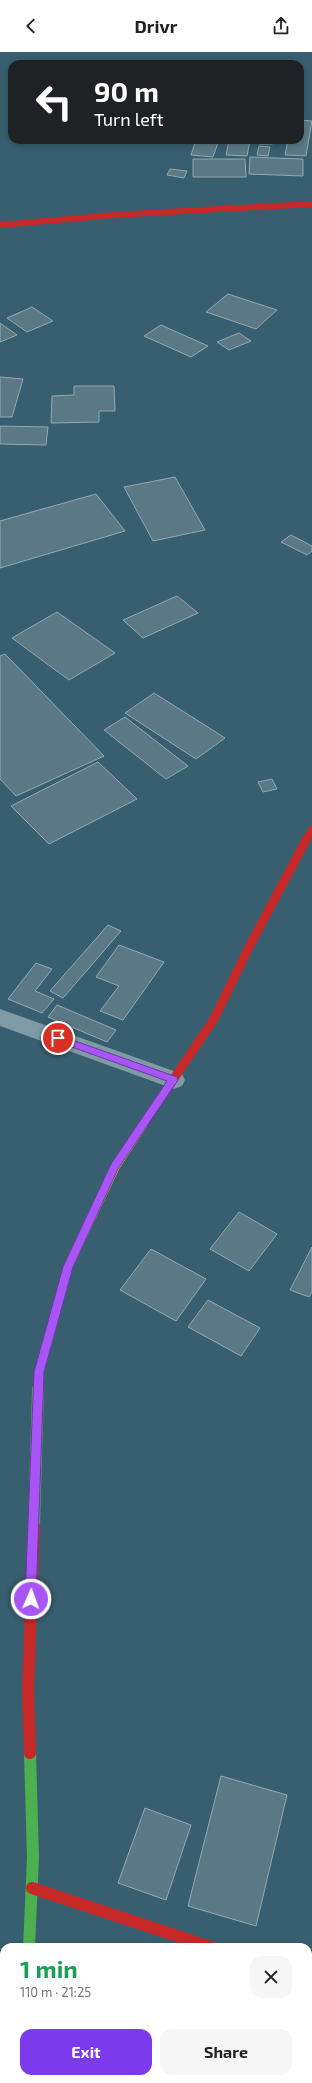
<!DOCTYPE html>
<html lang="en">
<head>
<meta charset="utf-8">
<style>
	body { margin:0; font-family:"Exo 2",sans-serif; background:#f6f6f6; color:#222; height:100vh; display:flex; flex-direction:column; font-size:15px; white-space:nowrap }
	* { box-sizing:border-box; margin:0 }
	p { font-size:13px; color:#767676 }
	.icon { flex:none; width:22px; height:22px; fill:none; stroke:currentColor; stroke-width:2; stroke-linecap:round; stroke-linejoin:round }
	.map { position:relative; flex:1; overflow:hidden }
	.drawer { position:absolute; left:0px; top:1891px; width:312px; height:140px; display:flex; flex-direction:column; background:#fff; border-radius:12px 12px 0 0; box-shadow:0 2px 6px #0003 }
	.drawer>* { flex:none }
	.guide { position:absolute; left:8px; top:8px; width:296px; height:84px; border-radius:12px; box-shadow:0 2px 6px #0003; background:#202124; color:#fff; overflow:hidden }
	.pin { position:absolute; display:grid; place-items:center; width:34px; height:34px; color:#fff; margin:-17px; border:2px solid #fff; border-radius:50%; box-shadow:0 1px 4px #0007 }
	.me { position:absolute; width:44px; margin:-22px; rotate:2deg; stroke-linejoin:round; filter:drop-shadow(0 0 3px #0008) }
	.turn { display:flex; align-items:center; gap:14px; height:84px; padding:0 20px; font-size:18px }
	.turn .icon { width:52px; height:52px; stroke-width:2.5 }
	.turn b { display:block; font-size:28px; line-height:34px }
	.round { display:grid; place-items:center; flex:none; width:42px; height:42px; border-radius:12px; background:#f6f6f6 }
	.summary { display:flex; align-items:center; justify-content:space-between; height:68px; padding:0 20px }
	h1 { font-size:24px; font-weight:700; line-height:30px; color:#1e9e55 }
	.button { display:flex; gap:8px; margin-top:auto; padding:8px 20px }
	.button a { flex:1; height:46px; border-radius:12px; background:#7c3aed; color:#fff; font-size:16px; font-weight:700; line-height:46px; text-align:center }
	.button a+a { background:#f6f6f6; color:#222 }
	header { display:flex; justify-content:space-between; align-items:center; height:52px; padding:0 20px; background:#fff; font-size:18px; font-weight:700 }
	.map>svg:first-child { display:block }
	.building { fill:#5a7985; stroke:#92a9b3 }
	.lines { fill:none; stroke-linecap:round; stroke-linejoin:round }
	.street { fill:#7e9aa5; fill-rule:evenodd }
	.fast-far1 { stroke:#4caf50; stroke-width:9 }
	.fast { stroke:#4caf50; stroke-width:12 }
	.slow { stroke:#ffc107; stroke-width:9 }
	.jam-far3 { stroke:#c62828; stroke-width:6 }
	.jam-far2 { stroke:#c62828; stroke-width:7 }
	.jam-far1 { stroke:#c62828; stroke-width:9 }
	.jam { stroke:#c62828; stroke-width:12 }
	.route { fill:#a855f7; stroke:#6d37a1 }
</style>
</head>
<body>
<header><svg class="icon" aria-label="back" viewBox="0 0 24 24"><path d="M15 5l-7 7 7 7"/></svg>Drivr<svg class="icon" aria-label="share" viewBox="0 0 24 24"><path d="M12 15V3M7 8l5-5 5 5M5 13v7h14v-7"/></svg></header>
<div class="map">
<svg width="312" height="2031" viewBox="0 0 312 2031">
	<rect width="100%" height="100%" fill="#375f6f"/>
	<g class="building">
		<path d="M 300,68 L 312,69 L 306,104 L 285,103 L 288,88 L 300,88 Z"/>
		<path d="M 196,88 L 219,88 L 213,105 L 191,103 Z"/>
		<path d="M 229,88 L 250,88 L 247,104 L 226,103 Z"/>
		<rect x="260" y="88" width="12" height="4"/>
		<path d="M 259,94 L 270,95 L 268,104 L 257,103 Z"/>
		<path d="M 250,105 L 303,107 L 303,124 L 249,122 Z"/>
		<path d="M 193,107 L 245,107 L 246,125 L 193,125 Z"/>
		<path d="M 170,117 L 187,119 L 184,126 L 167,123 Z"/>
		<path d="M 228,242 L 277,258 L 256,277 L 206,260 Z"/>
		<path d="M 32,255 L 53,269 L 27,280 L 7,266 Z"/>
		<path d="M 0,271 L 17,283 L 0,290 Z"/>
		<path d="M 161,273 L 208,294 L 191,305 L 144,284 Z"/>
		<path d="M 239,281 L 251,289 L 229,298 L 217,290 Z"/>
		<path d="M 0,325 L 23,327 L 12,365 L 0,365 Z"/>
		<path d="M 74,334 L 114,334 L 115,359 L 99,359 L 99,370 L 51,371 L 52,344 L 74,343 Z"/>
		<path d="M 0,374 L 48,375 L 46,393 L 0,392 Z"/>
		<path d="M 175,425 L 205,478 L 153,489 L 124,435 Z"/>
		<path d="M 96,442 L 125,479 L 0,516 L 0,469 Z"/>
		<path d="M 291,483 L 312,494 L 312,499 L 307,503 L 281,490 Z"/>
		<path d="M 177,544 L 198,561 L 143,586 L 123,568 Z"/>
		<path d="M 57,560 L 115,601 L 69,628 L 12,586 Z"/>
		<path d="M 5,602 L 104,704 L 16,744 L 0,727 L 0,604 Z"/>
		<path d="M 154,641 L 192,665 L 225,686 L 196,707 L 125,661 Z"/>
		<path d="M 125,665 L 188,714 L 166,727 L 104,678 Z"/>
		<path d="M 98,710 L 137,747 L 49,792 L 11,754 Z"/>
		<path d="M 272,727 L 277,737 L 263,740 L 258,730 Z"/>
		<path d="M 108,873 L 121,879 L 63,946 L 50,939 Z"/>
		<path d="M 119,893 L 164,910 L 123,968 L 100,959 L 119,934 L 96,925 Z"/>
		<path d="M 36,911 L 52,917 L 35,939 L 54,947 L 42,961 L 8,947 Z"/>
		<path d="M 57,953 L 116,978 L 107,990 L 48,965 Z"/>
		<path d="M 239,1160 L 277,1182 L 249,1219 L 210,1197 Z"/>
		<path d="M 312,1195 L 312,1240 L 309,1245 L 290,1238 Z"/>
		<path d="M 151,1197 L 206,1227 L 176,1269 L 120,1238 Z"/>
		<path d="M 208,1248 L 260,1276 L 241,1304 L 188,1275 Z"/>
		<path d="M 221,1724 L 287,1743 L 256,1874 L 188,1854 Z"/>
		<path d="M 145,1756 L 191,1773 L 166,1848 L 118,1831 Z"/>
	</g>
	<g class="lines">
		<g class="street">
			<path d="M 0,957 L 182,1022 L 185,1028 L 182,1034 L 174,1037 L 0,974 Z"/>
			<path d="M 308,1915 L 312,1916 L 312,1947 L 308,1946 Z"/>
			<path d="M 4,2013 L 4,2027 L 23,2027 L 22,2031 L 0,2031 L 0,2014 Z"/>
		</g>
		<path class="fast-far1" d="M 38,1338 L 39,1320 L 48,1289"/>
		<g class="fast">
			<path d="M 34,1474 L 38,1337"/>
			<path d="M 29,1895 L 33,1806 L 30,1701"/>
		</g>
		<path class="slow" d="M 48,1289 L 68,1215 L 115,1115 L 144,1071"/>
		<path class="jam-far3" d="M 0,173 L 114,163 L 312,152"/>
		<path class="jam-far2" d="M 307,787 L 312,777"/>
		<path class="jam-far1" d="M 144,1071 L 214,967 L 249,895 L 307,786"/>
		<g class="jam">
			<path d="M 30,1701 L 28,1638 L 34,1474"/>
			<path d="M 32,1836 L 211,1895"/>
		</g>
	</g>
	<path class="route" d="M 58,983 L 177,1025 L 178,1028 L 118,1117 L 73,1215 L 44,1320 L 36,1547 L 35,1551 L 31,1553 L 27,1551 L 25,1547 L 34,1320 L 63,1215 L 111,1112 L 167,1029 L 55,989 L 55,984 Z"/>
</svg>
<div class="pin" style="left:58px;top:986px;background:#d93025"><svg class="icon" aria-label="arrive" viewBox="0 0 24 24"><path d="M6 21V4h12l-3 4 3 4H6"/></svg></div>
<svg class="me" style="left:31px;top:1547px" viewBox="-20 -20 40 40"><circle r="17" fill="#a855f7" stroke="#fff" stroke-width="3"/><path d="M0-11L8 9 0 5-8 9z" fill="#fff"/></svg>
<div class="guide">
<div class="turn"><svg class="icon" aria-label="left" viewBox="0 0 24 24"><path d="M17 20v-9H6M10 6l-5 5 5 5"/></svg><div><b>90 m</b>Turn left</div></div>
</div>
<section class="drawer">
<div class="summary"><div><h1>1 min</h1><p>110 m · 21:25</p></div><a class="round"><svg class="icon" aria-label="close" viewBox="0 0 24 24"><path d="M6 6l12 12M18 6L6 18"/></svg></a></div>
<div class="button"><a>Exit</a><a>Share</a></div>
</section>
</div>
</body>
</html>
